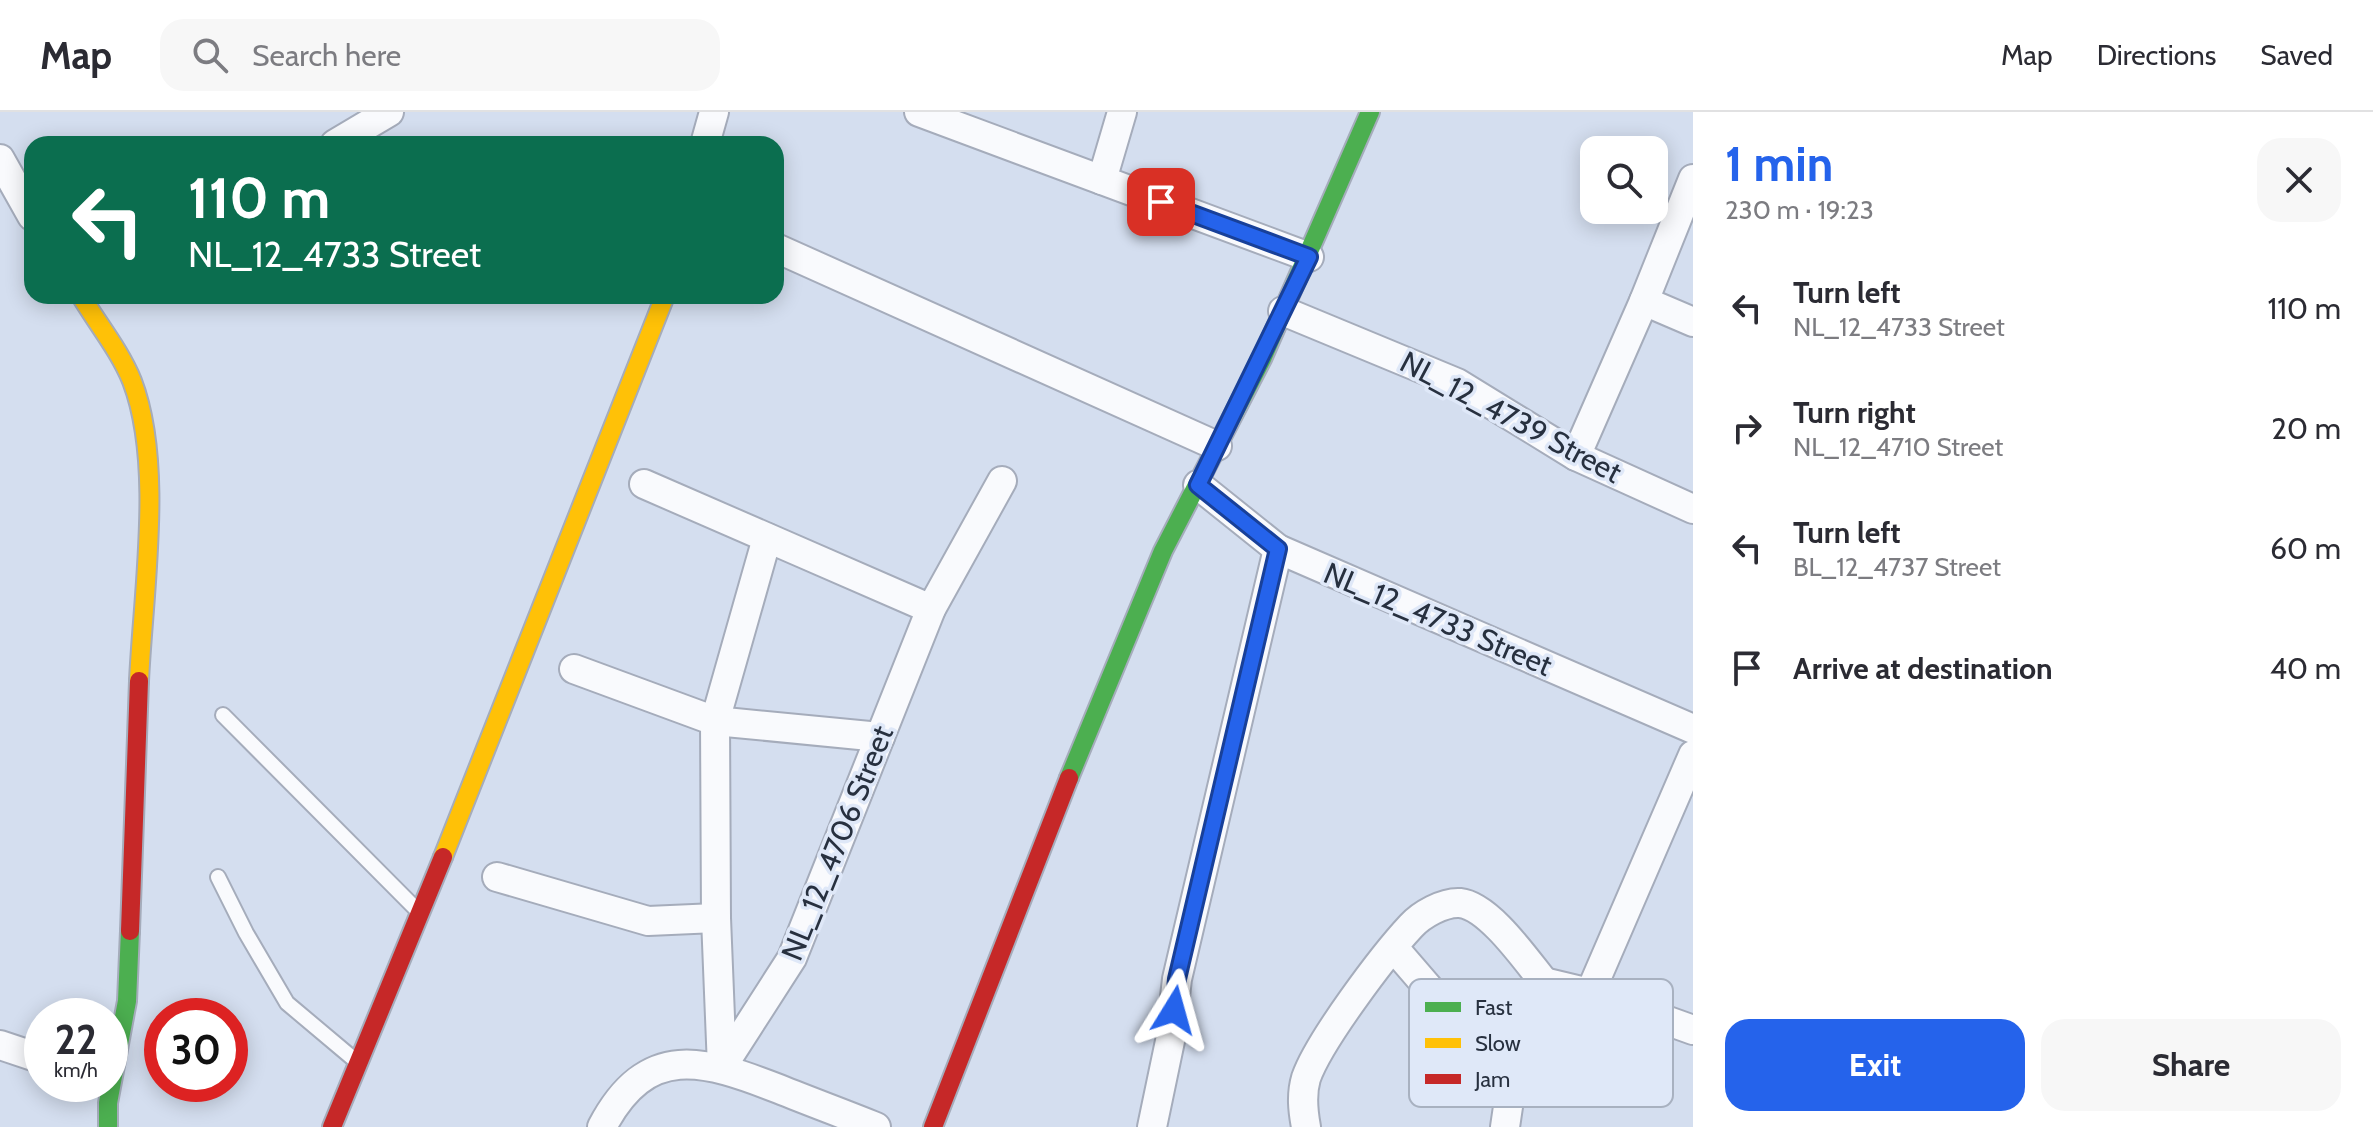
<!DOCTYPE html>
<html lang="en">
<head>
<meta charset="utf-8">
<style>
	body { margin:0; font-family:Cabin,sans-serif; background:#f7f7f7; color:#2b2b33; height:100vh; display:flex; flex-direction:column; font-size:30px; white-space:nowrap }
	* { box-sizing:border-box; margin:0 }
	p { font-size:26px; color:#7c7c81 }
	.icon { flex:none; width:44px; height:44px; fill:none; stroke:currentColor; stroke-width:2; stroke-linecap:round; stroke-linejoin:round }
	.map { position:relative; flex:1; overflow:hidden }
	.sheet { display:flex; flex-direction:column; background:#fff; width:680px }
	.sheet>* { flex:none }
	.hud { position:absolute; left:24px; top:24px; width:760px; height:168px; border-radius:24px; box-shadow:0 4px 20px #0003; background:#0b6e4f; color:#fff; overflow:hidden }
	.controls { position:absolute; left:1580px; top:24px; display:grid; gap:16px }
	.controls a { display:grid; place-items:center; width:88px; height:88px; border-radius:16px; background:#fff; box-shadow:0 4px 20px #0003; font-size:40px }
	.speed { position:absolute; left:24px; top:886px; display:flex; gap:16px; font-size:40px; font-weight:700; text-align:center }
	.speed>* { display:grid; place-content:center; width:104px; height:104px; border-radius:50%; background:#fff; box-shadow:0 4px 20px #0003; line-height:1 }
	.speed small { font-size:20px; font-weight:400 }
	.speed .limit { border:12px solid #d22; background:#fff; color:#111 }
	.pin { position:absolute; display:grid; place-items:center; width:68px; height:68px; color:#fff; margin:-34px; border-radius:16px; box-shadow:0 4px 12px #0006 }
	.me { position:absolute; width:88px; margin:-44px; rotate:8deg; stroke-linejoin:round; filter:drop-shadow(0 0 6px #0008) }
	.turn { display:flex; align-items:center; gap:28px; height:168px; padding:0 32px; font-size:36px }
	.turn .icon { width:104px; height:104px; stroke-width:2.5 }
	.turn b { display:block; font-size:56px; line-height:68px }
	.round { display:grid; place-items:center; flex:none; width:84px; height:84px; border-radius:24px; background:#f7f7f7 }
	.headline { display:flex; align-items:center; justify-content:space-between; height:136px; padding:0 32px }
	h1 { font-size:48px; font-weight:700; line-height:60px; color:#2563eb }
	.button { display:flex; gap:16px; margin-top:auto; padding:16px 32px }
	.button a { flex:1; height:92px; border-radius:24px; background:#2563eb; color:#fff; font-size:32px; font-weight:700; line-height:92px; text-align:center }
	.button a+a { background:#f7f7f7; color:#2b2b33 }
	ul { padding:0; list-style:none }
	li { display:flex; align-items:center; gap:24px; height:120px; padding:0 32px }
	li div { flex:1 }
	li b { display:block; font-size:30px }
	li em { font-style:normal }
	header { display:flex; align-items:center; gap:48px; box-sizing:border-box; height:112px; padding:0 40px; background:#fff; border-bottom:2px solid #e1e1e2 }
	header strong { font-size:38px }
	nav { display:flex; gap:44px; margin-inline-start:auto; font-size:28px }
	.search { width:560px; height:72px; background:#f7f7f7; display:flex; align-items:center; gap:20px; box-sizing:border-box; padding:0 28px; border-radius:24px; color:#7c7c81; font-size:30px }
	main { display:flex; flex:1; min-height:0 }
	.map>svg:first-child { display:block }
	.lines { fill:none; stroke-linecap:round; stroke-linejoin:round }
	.lane-casing { stroke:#a5acbb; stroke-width:18 }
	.street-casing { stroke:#a5acbb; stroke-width:32 }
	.fast-casing { stroke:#a5acbb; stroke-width:22 }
	.slow-casing { stroke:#a5acbb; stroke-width:22 }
	.jam-casing { stroke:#a5acbb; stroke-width:22 }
	.lane { stroke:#f9fafd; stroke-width:14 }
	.street { stroke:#f9fafd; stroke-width:28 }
	.fast { stroke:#4caf50; stroke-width:18 }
	.slow { stroke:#ffc107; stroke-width:18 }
	.jam { stroke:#c62828; stroke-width:18 }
	.route-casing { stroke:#184099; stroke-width:20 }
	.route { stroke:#2563eb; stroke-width:14 }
	.labels { text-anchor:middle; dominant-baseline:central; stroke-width:7; stroke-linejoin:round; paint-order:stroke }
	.street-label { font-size:30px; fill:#27303f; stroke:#dfe8f8 }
	.key { fill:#dfe8f8; stroke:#a8b1c0; stroke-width:2 }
	.key-label { font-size:22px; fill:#27303f }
</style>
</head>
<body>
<header>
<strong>Map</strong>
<div class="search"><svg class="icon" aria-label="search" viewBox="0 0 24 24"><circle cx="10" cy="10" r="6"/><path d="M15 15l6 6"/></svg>Search here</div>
<nav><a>Map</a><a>Directions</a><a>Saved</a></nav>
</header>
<main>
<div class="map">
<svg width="1693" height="1015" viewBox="0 0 1693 1015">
	<rect width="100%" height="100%" fill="#d4deef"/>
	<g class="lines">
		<defs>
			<g id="lane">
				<path d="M 223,603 L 417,798"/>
				<path d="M 218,765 L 246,821 L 287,891 L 356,949"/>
			</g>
			<g id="street">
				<path d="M 919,0 L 1309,145"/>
				<path d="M 335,32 L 389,0"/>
				<path d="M 705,32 L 714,0"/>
				<path d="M 0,47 L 32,104"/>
				<path d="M 1102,68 L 1122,0"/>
				<path d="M 776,136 L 1217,334"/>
				<path d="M 1644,189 L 1693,210"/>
				<path d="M 1283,199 L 1457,271 L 1576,344 L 1693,397"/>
				<path d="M 1576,344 L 1644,189 L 1693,67"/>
				<path d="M 644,372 L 931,497"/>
				<path d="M 1198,373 L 1278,437 L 1693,617"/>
				<path d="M 767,426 L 715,609 L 880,625"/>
				<path d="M 574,557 L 715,609 L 716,806 L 722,955"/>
				<path d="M 1693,643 L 1590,881 L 1693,918"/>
				<path d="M 497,765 L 648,809 L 716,806"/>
				<path d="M 1394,836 L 1463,916 L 1510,983"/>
				<path d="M 1463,916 L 1522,900"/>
				<path d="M 0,933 L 42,947"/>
				<path d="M 722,955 L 792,846 L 931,497 L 1002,369"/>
				<path d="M 602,1015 C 647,929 704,948 779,977 C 811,990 844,1002 876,1015"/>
				<path d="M 1152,1015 L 1170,929 L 1177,867 L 1278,437"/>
				<path d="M 1306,1015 C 1303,999 1301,983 1306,966 C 1319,929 1383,844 1411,814 C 1421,803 1443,790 1460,791 C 1489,794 1526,848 1544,870"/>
				<path d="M 1505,1015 L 1522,900 L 1544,870 L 1590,881"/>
			</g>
			<g id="fast">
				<path d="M 1069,666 L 1163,439 L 1262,247 L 1370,0"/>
				<path d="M 108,1015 L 108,991 L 127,889 L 130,819"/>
			</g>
			<g id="slow">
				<path d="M 81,184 C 97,211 120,239 132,269 C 164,352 143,480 139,569"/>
				<path d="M 443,745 L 665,184"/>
			</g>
			<g id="jam">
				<path d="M 130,819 L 139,569"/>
				<path d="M 332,1015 L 443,745"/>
				<path d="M 933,1015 L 1069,666"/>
			</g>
		</defs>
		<use href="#lane" class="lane-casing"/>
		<use href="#street" class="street-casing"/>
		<use href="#fast" class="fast-casing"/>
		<use href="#slow" class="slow-casing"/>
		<use href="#jam" class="jam-casing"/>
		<use href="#lane" class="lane"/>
		<use href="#street" class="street"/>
		<use href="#fast" class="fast"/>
		<use href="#slow" class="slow"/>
		<use href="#jam" class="jam"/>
	</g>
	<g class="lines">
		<defs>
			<path id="route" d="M 1161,90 L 1309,145 L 1198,373 L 1278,437 L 1177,867 L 1174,898"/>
		</defs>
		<use href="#route" class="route-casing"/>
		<use href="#route" class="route"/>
	</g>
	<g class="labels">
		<g class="street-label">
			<text transform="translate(1511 305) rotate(28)">NL_12_4739 Street</text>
			<text transform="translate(1438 507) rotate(23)">NL_12_4733 Street</text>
			<text transform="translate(837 731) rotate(-68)">NL_12_4706 Street</text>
		</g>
	</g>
	<rect x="1409" y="867" width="264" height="128" rx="12" class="key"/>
	<rect x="1425" y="890" width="36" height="10" fill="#4caf50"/>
	<rect x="1425" y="926" width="36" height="10" fill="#ffc107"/>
	<rect x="1425" y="962" width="36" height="10" fill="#c62828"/>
	<g class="key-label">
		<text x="1475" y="903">Fast</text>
		<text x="1475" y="939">Slow</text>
		<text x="1475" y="975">Jam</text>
	</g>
</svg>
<div class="controls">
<a><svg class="icon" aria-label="search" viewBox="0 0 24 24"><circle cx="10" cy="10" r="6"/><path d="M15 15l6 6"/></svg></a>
</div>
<div class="speed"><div>22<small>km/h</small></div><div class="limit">30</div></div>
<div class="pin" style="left:1161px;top:90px;background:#d93025"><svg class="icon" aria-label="arrive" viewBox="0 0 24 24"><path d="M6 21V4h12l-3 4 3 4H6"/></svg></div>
<svg class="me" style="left:1174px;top:898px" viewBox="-20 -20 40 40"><path d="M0-17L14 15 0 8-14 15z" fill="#2563eb" stroke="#fff" stroke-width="4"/></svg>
<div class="hud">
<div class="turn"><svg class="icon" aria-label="left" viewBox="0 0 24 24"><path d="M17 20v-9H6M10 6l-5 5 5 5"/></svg><div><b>110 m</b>NL_12_4733 Street</div></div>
</div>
</div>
<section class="sheet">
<div class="headline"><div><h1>1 min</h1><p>230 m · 19:23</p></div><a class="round"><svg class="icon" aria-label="close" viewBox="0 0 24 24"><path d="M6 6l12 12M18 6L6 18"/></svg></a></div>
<ul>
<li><svg class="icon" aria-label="left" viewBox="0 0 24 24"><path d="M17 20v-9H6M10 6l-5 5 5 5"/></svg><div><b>Turn left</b><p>NL_12_4733 Street</p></div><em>110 m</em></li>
<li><svg class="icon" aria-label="right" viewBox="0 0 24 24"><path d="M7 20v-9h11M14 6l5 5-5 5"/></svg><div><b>Turn right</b><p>NL_12_4710 Street</p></div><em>20 m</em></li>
<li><svg class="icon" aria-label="left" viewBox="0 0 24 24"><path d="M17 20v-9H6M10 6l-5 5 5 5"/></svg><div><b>Turn left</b><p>BL_12_4737 Street</p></div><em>60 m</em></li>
<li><svg class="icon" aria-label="arrive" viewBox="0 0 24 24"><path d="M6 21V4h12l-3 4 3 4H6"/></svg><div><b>Arrive at destination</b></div><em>40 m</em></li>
</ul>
<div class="button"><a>Exit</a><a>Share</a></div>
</section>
</main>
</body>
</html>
